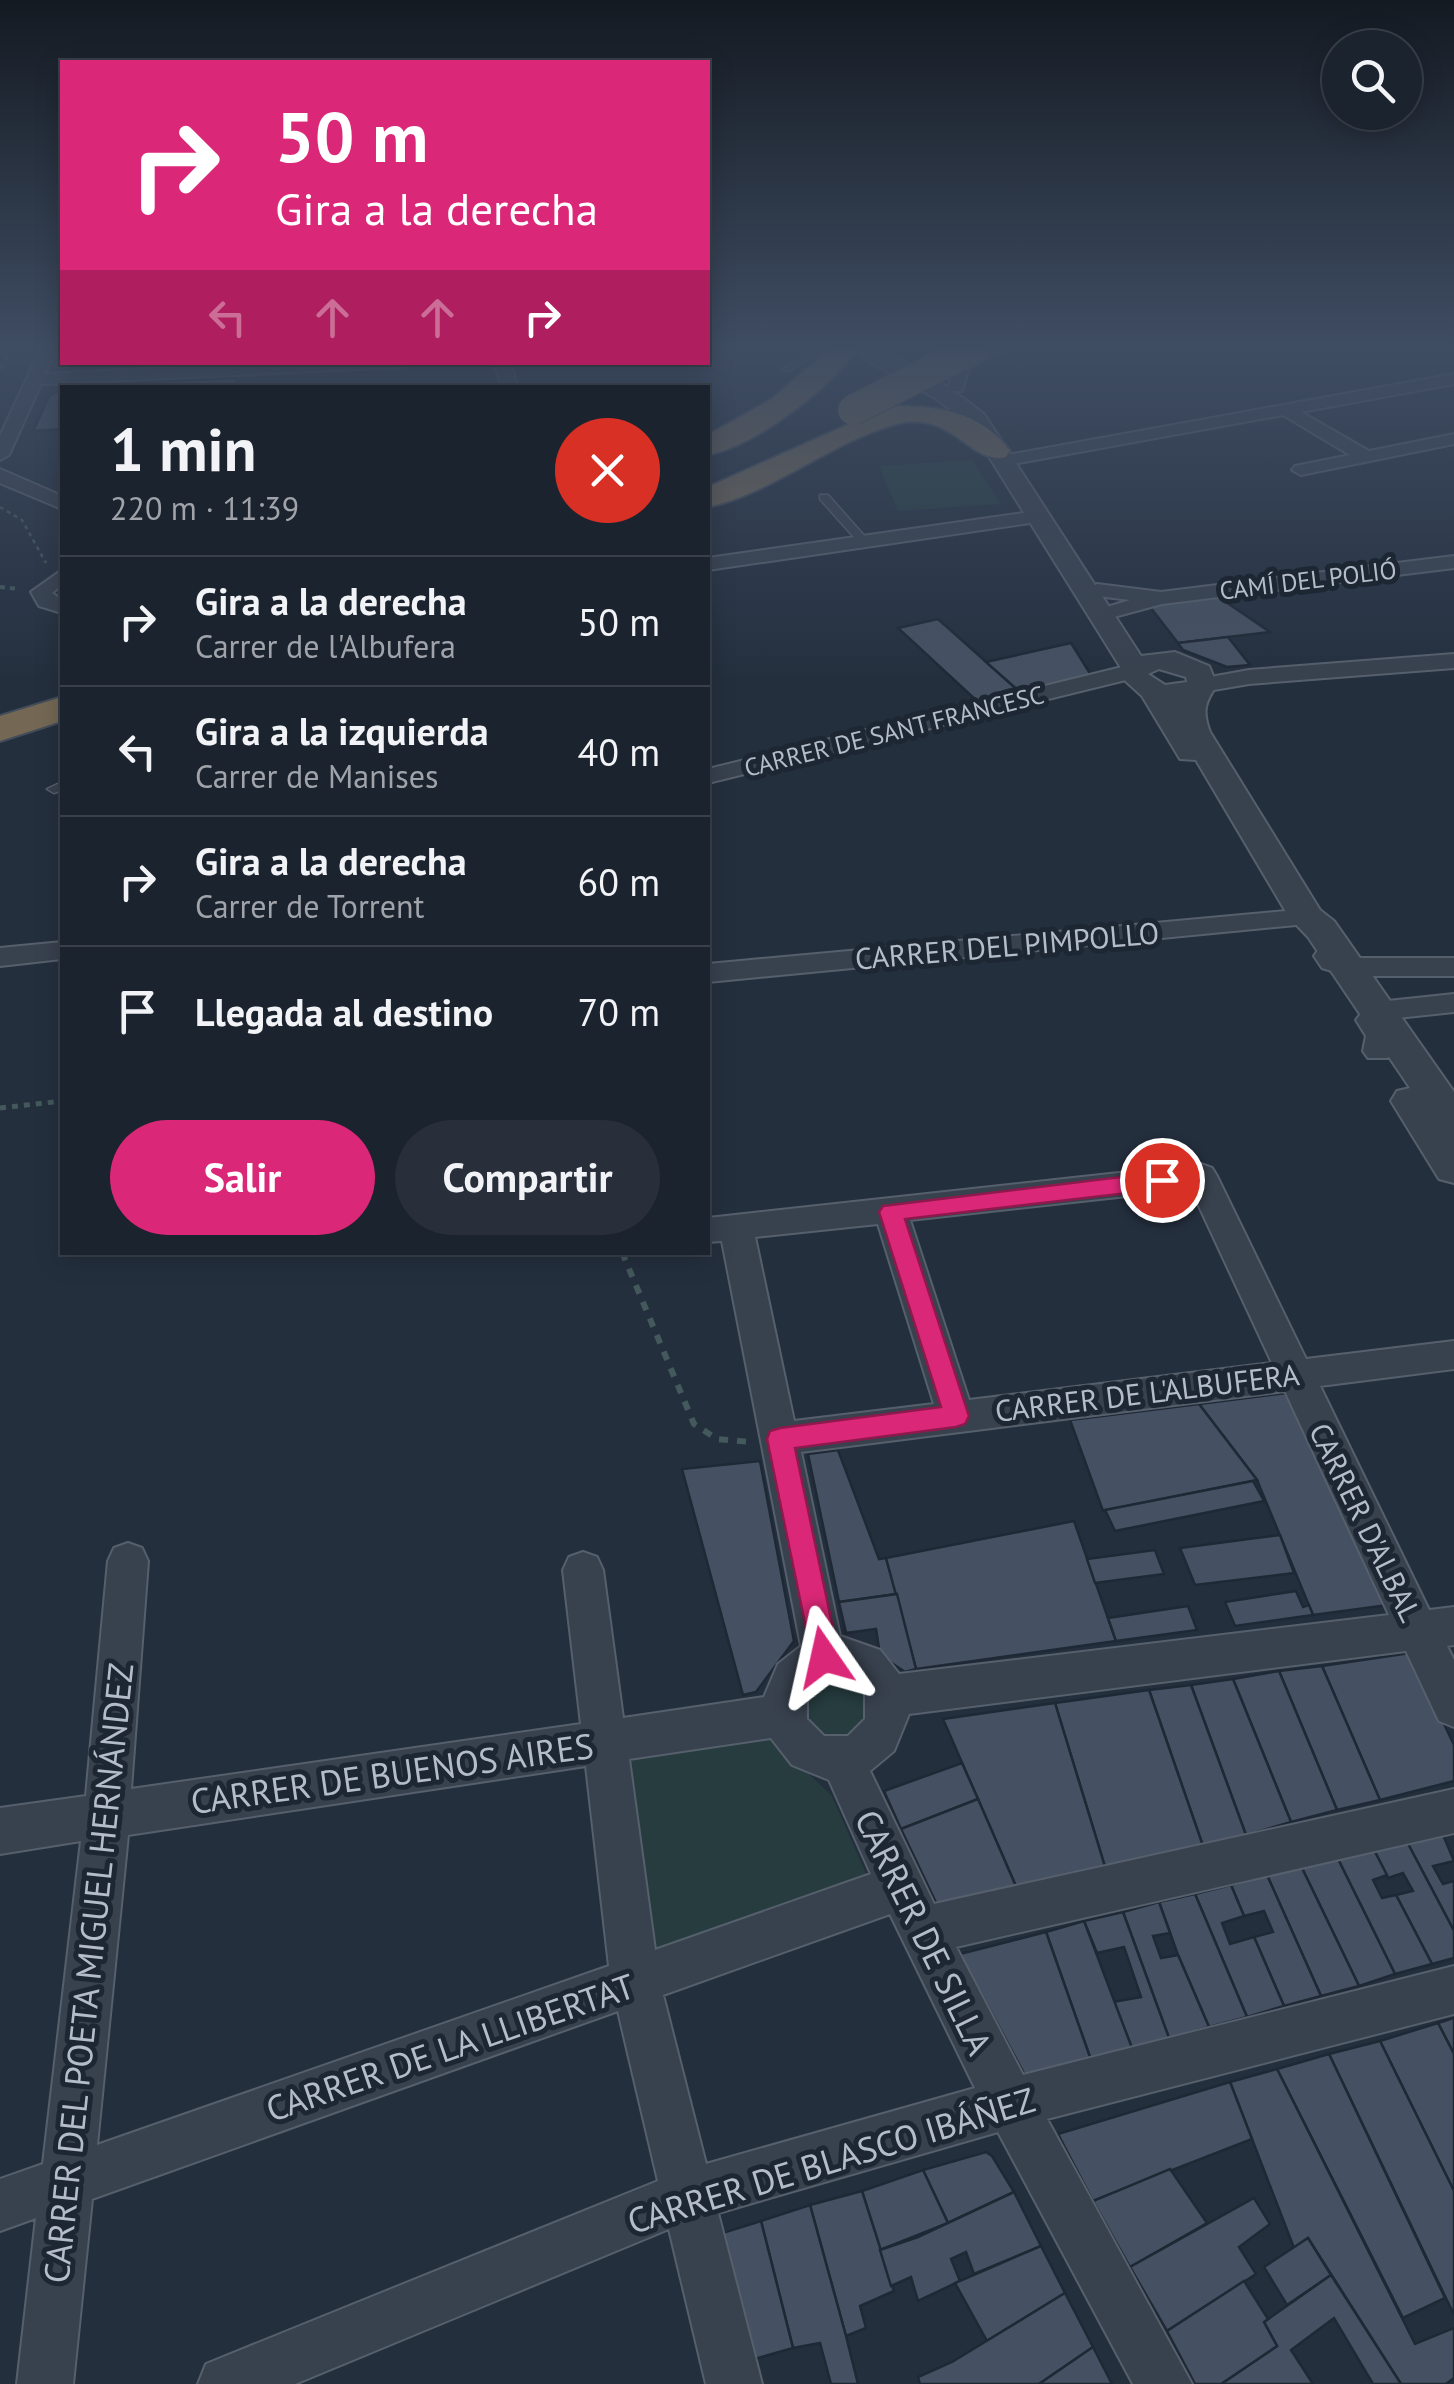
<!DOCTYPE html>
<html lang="es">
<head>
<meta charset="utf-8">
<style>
	body { margin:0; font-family:"PT Sans",sans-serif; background:#282f3a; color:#f1f3f6; height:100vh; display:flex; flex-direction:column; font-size:38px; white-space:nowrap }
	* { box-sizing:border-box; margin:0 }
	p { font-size:32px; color:#a0a4aa }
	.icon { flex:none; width:55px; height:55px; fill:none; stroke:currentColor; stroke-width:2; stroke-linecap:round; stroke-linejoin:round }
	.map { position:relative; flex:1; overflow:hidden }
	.details { position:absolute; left:60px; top:385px; width:650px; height:870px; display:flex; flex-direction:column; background:#1b232e; border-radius:0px; box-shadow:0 5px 25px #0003,0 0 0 2px #39404a }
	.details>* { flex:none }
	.banner { position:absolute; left:60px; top:60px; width:650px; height:305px; border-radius:0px; box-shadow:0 5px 25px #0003,0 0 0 2px #39404a; background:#db2777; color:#fff; overflow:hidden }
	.buttons { position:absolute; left:1322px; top:30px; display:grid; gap:20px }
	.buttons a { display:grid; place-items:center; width:100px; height:100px; border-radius:50%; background:#1b232e; box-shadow:0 5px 25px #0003,0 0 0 2px #39404a; font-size:50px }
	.pin { position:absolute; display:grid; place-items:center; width:85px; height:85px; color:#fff; margin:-42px; border:5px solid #fff; border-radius:50%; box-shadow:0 2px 10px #0007 }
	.me { position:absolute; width:110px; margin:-55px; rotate:349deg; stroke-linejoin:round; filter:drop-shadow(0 0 8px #0008) }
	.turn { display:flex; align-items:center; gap:35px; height:210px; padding:0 50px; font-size:45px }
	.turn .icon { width:130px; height:130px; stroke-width:2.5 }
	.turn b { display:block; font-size:70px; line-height:85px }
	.lanes { display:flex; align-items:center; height:95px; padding:0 50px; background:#0003; justify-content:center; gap:50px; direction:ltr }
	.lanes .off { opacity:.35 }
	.round { display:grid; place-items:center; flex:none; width:105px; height:105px; border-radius:52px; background:#282f3a }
	.overview { display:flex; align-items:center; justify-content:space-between; height:170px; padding:0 50px }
	h1 { font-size:60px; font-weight:600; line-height:75px }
	.cta { display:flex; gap:20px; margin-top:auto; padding:20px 50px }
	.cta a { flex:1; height:115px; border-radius:60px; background:#db2777; color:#fff; font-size:40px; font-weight:600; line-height:115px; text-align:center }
	.cta a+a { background:#282f3a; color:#f1f3f6 }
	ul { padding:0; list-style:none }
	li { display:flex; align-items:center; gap:30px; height:130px; padding:0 50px; border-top:2px solid #39404a }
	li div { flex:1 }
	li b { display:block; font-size:38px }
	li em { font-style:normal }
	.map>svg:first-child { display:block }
	.green { fill:#263c3f }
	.building { fill:#455162; stroke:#1f2835; stroke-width:2.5 }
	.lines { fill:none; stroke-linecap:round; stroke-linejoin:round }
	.service-casing { stroke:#565f6c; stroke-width:3 }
	.minor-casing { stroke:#565f6c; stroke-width:4 }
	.tertiary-casing { stroke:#565f6c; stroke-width:4 }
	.motorway-casing { stroke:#434c59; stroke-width:4 }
	.path-far3 { stroke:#44595c; stroke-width:2.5; stroke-dasharray:4 4; stroke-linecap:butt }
	.path-far2 { stroke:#44595c; stroke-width:4; stroke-dasharray:5 5; stroke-linecap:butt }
	.path-far1 { stroke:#44595c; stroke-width:5; stroke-dasharray:6 6; stroke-linecap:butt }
	.path { stroke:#44595c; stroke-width:6; stroke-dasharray:9 9; stroke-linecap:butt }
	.service { fill:#38414e; fill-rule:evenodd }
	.minor { fill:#38414e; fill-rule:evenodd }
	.tertiary { fill:#38414e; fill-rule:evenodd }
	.motorway { fill:#746855; fill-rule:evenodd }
	.rail { stroke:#5a6575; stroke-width:4; stroke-dasharray:5 5; stroke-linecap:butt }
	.motorway-bridge-casing { stroke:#434c59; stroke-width:32; stroke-linecap:butt }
	.motorway-bridge { stroke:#746855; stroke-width:30 }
	.route { fill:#db2777; stroke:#8e194d; stroke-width:2.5 }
	.labels { text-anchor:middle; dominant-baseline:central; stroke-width:10; stroke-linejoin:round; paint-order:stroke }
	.far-street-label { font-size:25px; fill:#b4bcc9; stroke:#1d2633 }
	.street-label { font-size:30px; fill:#b4bcc9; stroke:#1d2633 }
	.near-street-label { font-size:35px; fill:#b4bcc9; stroke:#1d2633 }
</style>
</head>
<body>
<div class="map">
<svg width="1454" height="2384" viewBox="0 0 1454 2384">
	<rect width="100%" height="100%" fill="#242f3e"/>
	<g class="green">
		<path d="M 972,460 L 1001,504 L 898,511 L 879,466 Z"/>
		<path d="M 827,1675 L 849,1676 L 872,1698 L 859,1737 L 824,1738 L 806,1722 L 803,1699 L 816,1680 Z"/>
		<path d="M 768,1735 L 832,1796 L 868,1878 L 652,1954 L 627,1756 Z"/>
	</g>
	<g class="building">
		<path d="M 237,378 L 235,388 L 69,388 L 73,386 Z"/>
		<path d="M 62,390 L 62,429 L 33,431 L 50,395 Z"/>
		<path d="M 1214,594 L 1270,632 L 1178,643 L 1147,603 Z"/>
		<path d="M 938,619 L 1020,692 L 978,702 L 898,628 Z"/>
		<path d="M 1228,637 L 1250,665 L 1227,667 L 1183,650 L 1178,643 Z"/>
		<path d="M 1071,643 L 1091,675 L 1020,692 L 986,662 Z"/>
		<path d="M 1286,1393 L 1388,1605 L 1313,1615 L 1257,1480 L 1199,1404 Z"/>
		<path d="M 1199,1404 L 1257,1480 L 1103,1511 L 1070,1420 Z"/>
		<path d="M 838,1450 L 879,1559 L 886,1558 L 897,1594 L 839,1602 L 808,1454 Z"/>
		<path d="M 760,1461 L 794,1641 L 756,1692 L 743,1695 L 682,1469 Z"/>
		<path d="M 1253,1481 L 1264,1501 L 1115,1531 L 1105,1510 Z"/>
		<path d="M 1074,1521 L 1116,1641 L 916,1669 L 886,1558 Z"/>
		<path d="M 1280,1535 L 1294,1573 L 1195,1585 L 1180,1548 Z"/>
		<path d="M 1155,1550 L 1164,1574 L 1095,1583 L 1087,1559 Z"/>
		<path d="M 1296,1591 L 1303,1607 L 1309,1605 L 1313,1615 L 1235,1626 L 1225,1602 Z"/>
		<path d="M 897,1594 L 916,1669 L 905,1672 L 880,1655 L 876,1629 L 846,1633 L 839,1602 Z"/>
		<path d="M 1188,1606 L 1197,1630 L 1116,1641 L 1108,1618 Z"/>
		<path d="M 1410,1653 L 1454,1745 L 1454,1781 L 1380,1800 L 1322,1666 Z"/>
		<path d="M 1322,1666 L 1380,1800 L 1337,1810 L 1279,1671 Z"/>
		<path d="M 1279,1671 L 1337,1810 L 1291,1822 L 1233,1679 Z"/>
		<path d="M 1233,1679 L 1291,1822 L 1246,1835 L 1191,1685 Z"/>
		<path d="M 1191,1685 L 1246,1835 L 1203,1846 L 1149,1690 Z"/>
		<path d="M 1149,1690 L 1203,1846 L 1106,1870 L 1055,1703 Z"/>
		<path d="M 1055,1703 L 1106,1870 L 1018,1891 L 943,1719 Z"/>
		<path d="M 962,1763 L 978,1799 L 901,1829 L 884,1791 Z"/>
		<path d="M 978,1799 L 1018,1891 L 940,1911 L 901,1829 Z"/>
		<path d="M 1441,1830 L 1454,1861 L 1433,1866 L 1443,1884 L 1454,1881 L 1454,1931 L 1406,1840 Z"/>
		<path d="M 1406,1840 L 1454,1931 L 1454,1958 L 1432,1964 L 1396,1895 L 1413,1891 L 1403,1873 L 1388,1878 L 1373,1848 Z"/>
		<path d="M 1373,1848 L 1387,1875 L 1373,1880 L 1382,1898 L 1396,1895 L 1432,1964 L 1395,1974 L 1337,1857 Z"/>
		<path d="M 1337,1857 L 1395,1974 L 1359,1986 L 1301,1866 Z"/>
		<path d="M 1301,1866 L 1359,1986 L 1321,1996 L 1267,1875 Z"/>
		<path d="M 1267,1875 L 1321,1996 L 1284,2006 L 1254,1937 L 1273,1932 L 1264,1911 L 1244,1916 L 1231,1885 Z"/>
		<path d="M 1231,1885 L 1244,1916 L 1222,1923 L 1230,1944 L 1254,1937 L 1284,2006 L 1247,2017 L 1195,1894 Z"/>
		<path d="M 1195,1894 L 1247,2017 L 1209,2027 L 1178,1955 L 1159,1902 Z"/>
		<path d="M 1159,1902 L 1170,1933 L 1153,1936 L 1161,1958 L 1178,1955 L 1209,2027 L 1169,2038 L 1123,1912 Z"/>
		<path d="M 1123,1912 L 1169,2038 L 1132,2048 L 1113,2002 L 1141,1997 L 1124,1947 L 1097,1953 L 1084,1921 Z"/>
		<path d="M 1084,1921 L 1132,2048 L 1091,2060 L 1046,1932 Z"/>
		<path d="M 1046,1932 L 1091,2060 L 1027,2079 L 960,1954 Z"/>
		<path d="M 1454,2018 L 1454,2054 L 1438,2023 Z"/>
		<path d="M 1438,2023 L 1454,2054 L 1454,2191 L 1380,2041 Z"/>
		<path d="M 1380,2041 L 1454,2191 L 1454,2315 L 1329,2054 Z"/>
		<path d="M 1329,2054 L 1445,2298 L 1403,2318 L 1277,2069 Z"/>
		<path d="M 1277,2069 L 1415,2344 L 1454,2328 L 1454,2378 L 1446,2384 L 1401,2384 L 1308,2238 L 1294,2248 L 1230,2082 Z"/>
		<path d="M 1230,2082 L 1252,2139 L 1093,2201 L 1058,2134 Z"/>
		<path d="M 986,2152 L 992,2156 L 1014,2192 L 948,2223 L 923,2170 Z"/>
		<path d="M 1170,2169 L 1207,2223 L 1130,2267 L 1093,2201 Z"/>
		<path d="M 923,2170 L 948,2223 L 880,2250 L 862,2191 Z"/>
		<path d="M 862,2191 L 894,2291 L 860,2306 L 866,2328 L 846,2336 L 810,2205 Z"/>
		<path d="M 1014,2192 L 1041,2246 L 974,2274 L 966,2252 L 951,2259 L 960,2281 L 918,2301 L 911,2277 L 891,2286 L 880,2250 L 918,2237 Z"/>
		<path d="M 1254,2198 L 1270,2224 L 1239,2247 L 1256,2274 L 1167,2331 L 1130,2267 Z"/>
		<path d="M 810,2205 L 846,2336 L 858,2384 L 831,2384 L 820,2343 L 793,2348 L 761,2221 Z"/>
		<path d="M 761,2221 L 793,2348 L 744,2362 L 716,2235 Z"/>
		<path d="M 1308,2238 L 1331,2275 L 1287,2305 L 1264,2267 Z"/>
		<path d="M 1041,2246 L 1065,2293 L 987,2341 L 955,2283 Z"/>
		<path d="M 1331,2275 L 1401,2384 L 1373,2384 L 1334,2318 L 1291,2350 L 1313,2384 L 1221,2384 L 1277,2346 L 1264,2322 Z"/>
		<path d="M 1244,2281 L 1268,2319 L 1264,2322 L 1277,2346 L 1221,2384 L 1195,2384 L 1167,2331 Z"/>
		<path d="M 1065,2293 L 1093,2347 L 1039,2384 L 920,2384 L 918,2377 L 952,2362 Z"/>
		<path d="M 1093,2347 L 1112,2384 L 1039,2384 Z"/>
	</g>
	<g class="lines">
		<defs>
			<g id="service">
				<path d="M 817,348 L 827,348 L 789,371 L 782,369 Z"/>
				<path d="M 820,495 L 828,495 L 868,540 L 868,544 L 860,544 L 820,499 Z"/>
				<path d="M 62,782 L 62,790 L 54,793 L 47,789 Z"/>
			</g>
			<g id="minor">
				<path d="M 41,348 L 57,348 L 45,374 L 289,362 L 411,362 L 403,367 L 41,384 L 9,455 L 0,460 L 0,436 Z"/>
				<path d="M 986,348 L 1007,348 L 969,368 L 962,391 L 950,391 L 948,388 L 956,362 Z"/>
				<path d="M 494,362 L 510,362 L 518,388 L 502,388 Z"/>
				<path d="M 1454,374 L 1454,384 L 1301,412 L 1369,451 L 1454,434 L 1454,444 L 1301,475 L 1292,470 L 1295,466 L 1350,455 L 1283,415 L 1002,466 L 993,461 L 1002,456 Z"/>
				<path d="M 0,469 L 62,496 L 62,509 L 0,483 Z"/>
				<path d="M 1037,511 L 1044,513 L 1044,521 L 708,570 L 708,558 Z"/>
				<path d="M 1454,556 L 1454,568 L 1162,604 L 1114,617 L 1104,611 L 1107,607 L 1130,600 L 1097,596 L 1087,590 L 1097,584 L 1161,592 Z"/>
				<path d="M 62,570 L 62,585 L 52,593 L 62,600 L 62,613 L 39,606 L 31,592 Z"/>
				<path d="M 1454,654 L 1454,668 L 1249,684 L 1202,692 L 1191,685 L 1194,680 L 1249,670 Z"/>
				<path d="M 1134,664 L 1145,671 L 1142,676 L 708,783 L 708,769 Z"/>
				<path d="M 1307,909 L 1320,917 L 1317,923 L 708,982 L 708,964 Z"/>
				<path d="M 62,942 L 62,959 L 0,966 L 0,948 Z"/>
				<path d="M 1328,947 L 1350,958 L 1454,958 L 1454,976 L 1348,976 L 1322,968 L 1314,956 L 1318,950 Z"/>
				<path d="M 1454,994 L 1454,1012 L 1388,1019 C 1388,1033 1400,1040 1388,1058 L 1368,1058 L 1363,1051 L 1366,1036 L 1356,1020 L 1369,1003 Z"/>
				<path d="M 1201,1164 L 1212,1168 L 1217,1176 L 1306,1359 L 1454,1341 L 1454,1369 L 1320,1386 L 1429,1610 L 1454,1607 L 1454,1645 L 1447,1646 L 1454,1660 L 1454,1727 L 1439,1721 L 1406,1651 L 909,1714 L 894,1751 L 870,1771 L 934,1904 L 1454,1789 L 1454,1833 L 956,1947 L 1023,2075 L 1454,1966 L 1454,2014 L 1047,2119 L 1192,2384 L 1133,2384 L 998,2132 L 718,2213 L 762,2384 L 706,2384 L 669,2229 L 295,2384 L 198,2384 L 206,2364 L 658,2181 L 618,2011 L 92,2199 L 73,2384 L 17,2384 L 36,2218 L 0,2231 L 0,2179 L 43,2164 L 81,1841 L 0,1854 L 0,1808 L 86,1796 L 108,1561 L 114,1548 L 128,1543 L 142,1548 L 148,1561 L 131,1789 L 581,1724 L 563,1570 L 569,1557 L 583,1552 L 597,1557 L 603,1570 L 623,1718 L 764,1697 L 778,1664 L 801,1646 L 722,1241 L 708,1242 L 708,1218 ZM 1191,1189 L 1272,1363 L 969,1400 L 910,1220 ZM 878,1224 L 934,1404 L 794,1421 L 755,1237 ZM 1285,1391 L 1389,1615 L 899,1674 L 880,1650 L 840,1636 L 801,1452 ZM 825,1676 L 847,1676 L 865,1693 L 865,1719 L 848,1736 L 824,1736 L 807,1719 L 807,1693 ZM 771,1738 L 792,1765 L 829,1780 L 871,1874 L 655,1950 L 629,1759 ZM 586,1766 L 609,1966 L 97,2145 L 128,1835 ZM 890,1914 L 975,2088 L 706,2164 L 663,1995 Z"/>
			</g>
			<path id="tertiary" d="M 856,348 C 896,348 952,389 984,414 L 1141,656 L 1175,652 L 1209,666 L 1217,685 C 1205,702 1202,711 1210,732 L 1320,910 L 1334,921 L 1454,1092 L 1454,1183 L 1439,1179 L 1391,1101 L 1397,1091 L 1410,1088 L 1308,937 L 1289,917 L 1196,760 L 1180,759 L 1142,696 L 1119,675 L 1121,668 L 968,423 L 935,398 L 870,362 ZM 1159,669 L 1186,677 L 1187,682 L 1165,685 L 1148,674 Z"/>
			<g id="motorway">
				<path d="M 831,348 L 858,348 C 828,390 758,444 708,455 L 708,435 L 772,399 Z"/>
				<path d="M 890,406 C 936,406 980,410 1010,451 L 1006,457 C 970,466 952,407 893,425 C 829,443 773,493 708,507 L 708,487 Z"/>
				<path d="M 62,697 L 62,721 L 0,741 L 0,716 Z"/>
			</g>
		</defs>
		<use href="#service" class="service-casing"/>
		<use href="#minor" class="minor-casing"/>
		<use href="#tertiary" class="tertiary-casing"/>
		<use href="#motorway" class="motorway-casing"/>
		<path class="path-far3" d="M 0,507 L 22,520 L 46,563"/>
		<path class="path-far2" d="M 0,587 L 19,589"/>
		<path class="path-far1" d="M 0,1108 L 62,1101"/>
		<path class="path" d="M 622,1252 L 694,1424 L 717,1439 L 750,1442"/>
		<use href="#service" class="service"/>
		<use href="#minor" class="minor"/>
		<use href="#tertiary" class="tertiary"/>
		<use href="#motorway" class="motorway"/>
		<path class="rail" d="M 0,369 L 11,348"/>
		<defs>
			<path id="motorway-bridge" d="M 853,410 L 975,348"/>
		</defs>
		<use href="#motorway-bridge" class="motorway-bridge-casing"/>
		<use href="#motorway-bridge" class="motorway-bridge"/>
	</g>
	<linearGradient id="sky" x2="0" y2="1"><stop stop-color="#141a22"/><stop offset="0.51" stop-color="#3f4d63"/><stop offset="1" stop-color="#3f4d63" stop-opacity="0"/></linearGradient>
	<rect width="1454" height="682" fill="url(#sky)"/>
	<path class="route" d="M 1162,1172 L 1174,1180 L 1162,1189 L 905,1219 L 969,1416 L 965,1424 L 956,1427 L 795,1448 L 839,1657 L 834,1667 L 824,1671 L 814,1667 L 767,1439 L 770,1431 L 780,1428 L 941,1407 L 879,1212 L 883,1206 Z"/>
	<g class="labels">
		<g class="far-street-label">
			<text transform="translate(1308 580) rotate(-7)">CAMÍ DEL POLIÓ</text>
			<text transform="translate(894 731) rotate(-14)">CARRER DE SANT FRANCESC</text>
		</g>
		<g class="street-label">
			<text transform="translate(1007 945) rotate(-5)">CARRER DEL PIMPOLLO</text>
			<text transform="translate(1147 1392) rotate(-7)">CARRER DE L'ALBUFERA</text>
			<text transform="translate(1366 1522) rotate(64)">CARRER D'ALBAL</text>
		</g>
		<g class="near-street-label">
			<text transform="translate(392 1773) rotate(-8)">CARRER DE BUENOS AIRES</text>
			<text transform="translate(924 1932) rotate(64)">CARRER DE SILLA</text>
			<text transform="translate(88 1973) rotate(-84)">CARRER DEL POETA MIGUEL HERNÁNDEZ</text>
			<text transform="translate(450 2047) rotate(-19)">CARRER DE LA LLIBERTAT</text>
			<text transform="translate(831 2160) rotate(-17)">CARRER DE BLASCO IBÁÑEZ</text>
		</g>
	</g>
</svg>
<div class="buttons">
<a><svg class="icon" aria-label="search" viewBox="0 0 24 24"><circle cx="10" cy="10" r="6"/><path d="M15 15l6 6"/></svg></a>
</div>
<div class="pin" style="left:1162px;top:1180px;background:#d93025"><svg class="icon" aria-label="arrive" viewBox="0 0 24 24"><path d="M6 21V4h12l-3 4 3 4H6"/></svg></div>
<svg class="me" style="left:824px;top:1657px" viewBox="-20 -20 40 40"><path d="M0-17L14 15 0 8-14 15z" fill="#db2777" stroke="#fff" stroke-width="4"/></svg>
<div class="banner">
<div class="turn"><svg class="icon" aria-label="right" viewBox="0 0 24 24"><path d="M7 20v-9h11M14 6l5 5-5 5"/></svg><div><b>50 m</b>Gira a la derecha</div></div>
<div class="lanes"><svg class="icon off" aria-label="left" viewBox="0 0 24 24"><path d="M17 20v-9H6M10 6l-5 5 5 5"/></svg><svg class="icon off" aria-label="ahead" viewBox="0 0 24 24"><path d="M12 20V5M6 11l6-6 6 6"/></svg><svg class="icon off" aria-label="ahead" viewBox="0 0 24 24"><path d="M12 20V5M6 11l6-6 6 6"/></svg><svg class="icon" aria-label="right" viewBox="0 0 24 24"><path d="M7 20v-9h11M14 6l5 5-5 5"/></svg></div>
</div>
<section class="details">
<div class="overview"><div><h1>1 min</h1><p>220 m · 11:39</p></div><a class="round" style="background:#d93025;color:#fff"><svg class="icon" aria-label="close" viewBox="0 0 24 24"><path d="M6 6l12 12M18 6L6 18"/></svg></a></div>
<ul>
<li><svg class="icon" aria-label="right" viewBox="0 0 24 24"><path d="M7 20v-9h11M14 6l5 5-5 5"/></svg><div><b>Gira a la derecha</b><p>Carrer de l'Albufera</p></div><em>50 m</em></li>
<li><svg class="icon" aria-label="left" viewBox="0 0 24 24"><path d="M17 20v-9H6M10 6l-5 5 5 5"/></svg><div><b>Gira a la izquierda</b><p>Carrer de Manises</p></div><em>40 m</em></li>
<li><svg class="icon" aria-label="right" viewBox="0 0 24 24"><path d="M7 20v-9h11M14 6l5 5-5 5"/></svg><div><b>Gira a la derecha</b><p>Carrer de Torrent</p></div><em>60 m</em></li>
<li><svg class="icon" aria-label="arrive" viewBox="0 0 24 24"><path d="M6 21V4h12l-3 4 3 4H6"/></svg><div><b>Llegada al destino</b></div><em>70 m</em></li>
</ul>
<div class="cta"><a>Salir</a><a>Compartir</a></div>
</section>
</div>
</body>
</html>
